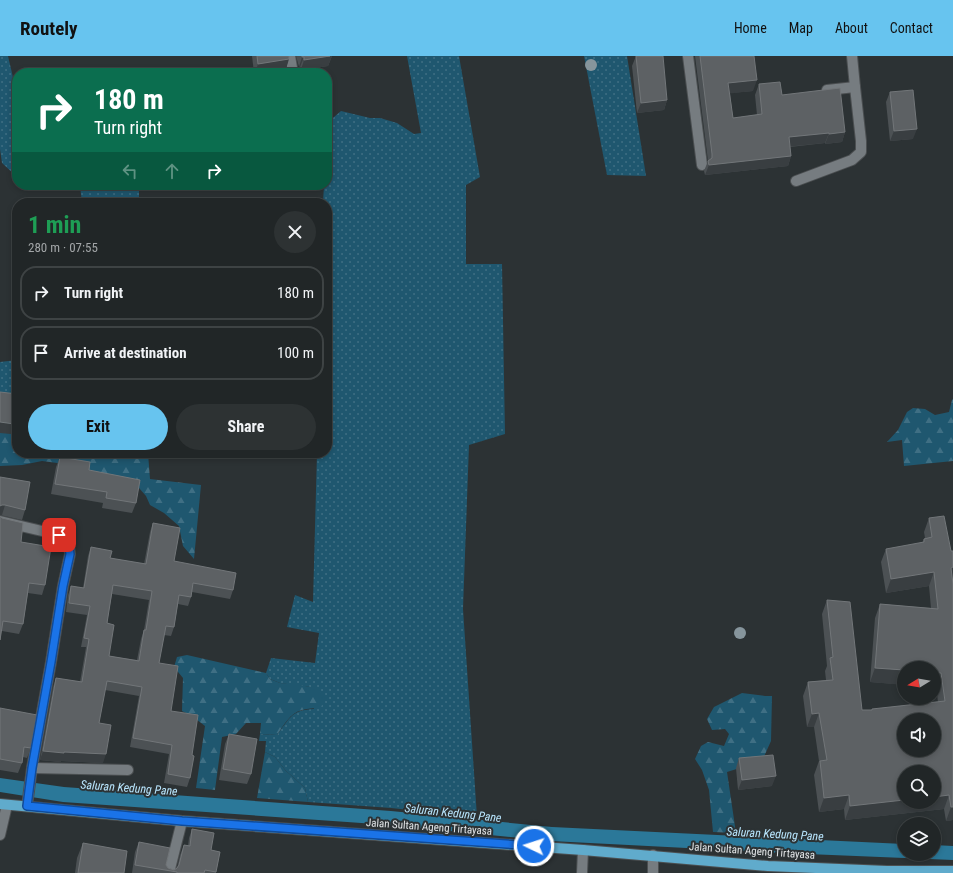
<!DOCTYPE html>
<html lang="en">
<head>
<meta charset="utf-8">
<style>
	body { margin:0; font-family:"Roboto Condensed",sans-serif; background:#2d3233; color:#f1f3f6; height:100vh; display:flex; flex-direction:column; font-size:15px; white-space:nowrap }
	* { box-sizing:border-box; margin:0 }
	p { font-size:13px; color:#a2a5a7 }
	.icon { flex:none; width:22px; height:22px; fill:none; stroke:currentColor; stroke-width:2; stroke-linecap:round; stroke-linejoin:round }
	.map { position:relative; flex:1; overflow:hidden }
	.sheet { position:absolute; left:12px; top:142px; width:320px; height:260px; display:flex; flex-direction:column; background:#212627; border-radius:16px; box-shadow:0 2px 6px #0003,0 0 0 1px #3e4344 }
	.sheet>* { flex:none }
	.hud { position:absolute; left:12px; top:12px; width:320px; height:122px; border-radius:16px; box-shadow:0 2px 6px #0003,0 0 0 1px #3e4344; background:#0b6e4f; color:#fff; overflow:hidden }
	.needle { width:26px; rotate:259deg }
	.tools { position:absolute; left:897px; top:605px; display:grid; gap:8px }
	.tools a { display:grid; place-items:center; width:44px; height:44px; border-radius:50%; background:#212627; box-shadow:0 2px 6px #0003,0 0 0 1px #3e4344; font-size:20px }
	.pin { position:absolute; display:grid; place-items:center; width:34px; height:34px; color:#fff; margin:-17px; border-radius:8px; box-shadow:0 2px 6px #0006 }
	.me { position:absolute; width:44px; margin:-22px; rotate:274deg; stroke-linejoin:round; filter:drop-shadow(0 0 3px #0008) }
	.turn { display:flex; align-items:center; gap:14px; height:84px; padding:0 16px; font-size:18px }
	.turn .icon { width:52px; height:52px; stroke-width:2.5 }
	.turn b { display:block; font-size:28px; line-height:34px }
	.lanes { display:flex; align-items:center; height:38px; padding:0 16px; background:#0003; justify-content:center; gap:20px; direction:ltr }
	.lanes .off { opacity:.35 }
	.round { display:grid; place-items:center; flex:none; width:42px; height:42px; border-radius:21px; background:#2d3233 }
	.headline { display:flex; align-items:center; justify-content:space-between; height:68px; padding:0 16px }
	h1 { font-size:24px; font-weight:700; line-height:30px; color:#1e9e55 }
	.button { display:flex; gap:8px; margin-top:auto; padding:8px 16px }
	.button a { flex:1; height:46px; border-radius:24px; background:#67c4ef; color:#111; font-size:16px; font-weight:700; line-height:46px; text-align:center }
	.button a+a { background:#2d3233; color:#f1f3f6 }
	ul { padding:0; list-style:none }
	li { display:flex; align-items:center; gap:12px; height:54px; margin:0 8px 6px; padding:0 8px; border:2px solid #3e4344; border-radius:16px }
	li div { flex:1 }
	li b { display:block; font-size:15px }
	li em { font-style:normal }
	header { display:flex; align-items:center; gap:24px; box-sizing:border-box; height:56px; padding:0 20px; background:#67c4ef; color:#111 }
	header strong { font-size:19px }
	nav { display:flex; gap:22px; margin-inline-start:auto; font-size:14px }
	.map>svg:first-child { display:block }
	.grass { fill:url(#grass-dots) }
	.forest { fill:url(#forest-firs) }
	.water { fill:#2b7899 }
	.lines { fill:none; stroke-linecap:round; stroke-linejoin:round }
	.minor-casing { stroke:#4b4f51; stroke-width:12 }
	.primary-casing { stroke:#4b4f51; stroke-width:12 }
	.minor { stroke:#767c80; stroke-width:10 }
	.primary { stroke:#60abcc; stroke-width:10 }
	.tree { fill:#86959c }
	.wall { fill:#4c5154; fill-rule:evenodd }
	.shaded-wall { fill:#393e41 }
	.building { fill:#5d6164; stroke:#727679; fill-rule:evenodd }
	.route-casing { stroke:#114b97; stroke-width:10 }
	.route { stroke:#1a73e8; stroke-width:7 }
	.labels { text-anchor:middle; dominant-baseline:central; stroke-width:4; stroke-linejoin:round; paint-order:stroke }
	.street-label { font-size:11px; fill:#e3e6e8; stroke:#2c3234 }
	.water-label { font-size:12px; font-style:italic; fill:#b9e6fe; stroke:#2c3234 }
</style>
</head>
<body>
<header>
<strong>Routely</strong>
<nav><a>Home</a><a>Map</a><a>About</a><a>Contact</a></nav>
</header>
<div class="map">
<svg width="953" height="817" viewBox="0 0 953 817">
	<defs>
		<pattern id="grass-dots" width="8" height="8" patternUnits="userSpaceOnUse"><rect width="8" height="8" fill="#1f576f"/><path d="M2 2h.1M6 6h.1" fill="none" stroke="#3f6f84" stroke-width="1.8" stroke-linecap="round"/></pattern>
		<pattern id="forest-firs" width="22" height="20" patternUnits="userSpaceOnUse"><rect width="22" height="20" fill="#1f576f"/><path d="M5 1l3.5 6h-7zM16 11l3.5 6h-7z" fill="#3f6f84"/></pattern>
	</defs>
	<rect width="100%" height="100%" fill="#2c3234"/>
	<g class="grass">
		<path d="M 0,0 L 8,0 L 15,30 L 17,52 L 14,63 L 17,64 L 17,121 L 2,107 L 0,93 Z"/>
		<path d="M 407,0 L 459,0 L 480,121 L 466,129 L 466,208 L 502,208 L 505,378 L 469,389 L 463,553 L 477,761 L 391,752 L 308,746 L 305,732 L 293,721 L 286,715 L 275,701 L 265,696 L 266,685 L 259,685 L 260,678 L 277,679 C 290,662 291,654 314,653 L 310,631 L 280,627 L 270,623 L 266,617 L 271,602 L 315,607 L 319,577 L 287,571 L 295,539 L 313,546 L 317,397 L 327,397 L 327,147 L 323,147 L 324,129 L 327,129 L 327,67 L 341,55 L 370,62 L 380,62 L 397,67 L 414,78 L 421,77 Z"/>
		<path d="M 584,0 L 627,0 L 646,120 L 607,119 Z"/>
		<path d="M 80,129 L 139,129 L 139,147 L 82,147 Z"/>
		<path d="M 17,304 L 17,335 L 0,337 L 0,306 Z"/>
	</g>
	<g class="forest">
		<path d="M 17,335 L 17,397 L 148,397 L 150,423 L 201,429 L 194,503 L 183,490 L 179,470 L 164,457 L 150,449 L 146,440 L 139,432 L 94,425 L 88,411 L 42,405 L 22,409 L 0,410 L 0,337 Z"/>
		<path d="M 953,343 L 953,405 L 904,410 L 902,384 L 887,386 L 898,374 L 907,356 L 913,352 L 925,353 L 935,359 L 949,356 L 952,344 Z"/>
		<path d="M 187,599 L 266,617 L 270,623 L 280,627 L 295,628 L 310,631 L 317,633 L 325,642 L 321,651 C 314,653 308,652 302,654 C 290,657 284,669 277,679 L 260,678 L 261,667 L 246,667 L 236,678 L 222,681 L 215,734 L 196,732 L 205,670 L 192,660 L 182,655 L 183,622 L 174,611 L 177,601 Z"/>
		<path d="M 742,637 L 765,640 L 772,640 L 771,685 L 762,705 L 727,716 L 736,777 L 713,776 L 709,734 L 702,714 L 695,703 L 701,690 L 708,686 L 724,690 L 729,678 L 725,673 L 712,674 L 707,663 L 714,651 Z"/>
		<path d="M 265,696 L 275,701 L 286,715 L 293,721 L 305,732 L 308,746 L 257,742 Z"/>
	</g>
	<path class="water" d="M 0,722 L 64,731 L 391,755 L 552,771 L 904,788 L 904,798 L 934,798 L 934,789 L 953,790 L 953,804 L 783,797 L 551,785 L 390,769 L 63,746 L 0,736 Z"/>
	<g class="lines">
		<defs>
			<g id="minor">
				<path d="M 290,0 L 293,17"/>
				<path d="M 688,0 L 702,109"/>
				<path d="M 827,34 L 855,31"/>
				<path d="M 796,125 L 852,104 L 861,96 L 861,85 L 855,31 L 852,0"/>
				<path d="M 0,465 L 59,479 L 65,483 L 69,490 L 70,498 L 63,530 L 51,606 L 32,712 L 27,750"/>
				<path d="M 32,712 L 128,714"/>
				<path d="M 0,779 L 7,749"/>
				<path d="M 653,799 L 653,817"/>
				<path d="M 169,817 L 182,765"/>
				<path d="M 582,817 L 583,794"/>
			</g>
			<path id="primary" d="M 0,748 L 182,765 L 583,794 L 768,810 L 887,815 L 953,815"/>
		</defs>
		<use href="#minor" class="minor-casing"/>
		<use href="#primary" class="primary-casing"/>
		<use href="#minor" class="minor"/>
		<use href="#primary" class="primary"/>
	</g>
	<g class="tree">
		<circle cx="591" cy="9" r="6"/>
		<circle cx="740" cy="577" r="6"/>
	</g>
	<g class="wall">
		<path d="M 252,0 L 289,0 L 286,13 L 261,17 L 254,17 Z"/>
		<path d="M 296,0 L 332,0 L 328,10 L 301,14 L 300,11 L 299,11 Z"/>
		<path d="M 636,0 L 667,44 L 664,54 L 637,57 L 632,10 Z"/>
		<path d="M 695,0 L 754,0 L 753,35 L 730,37 L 733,62 L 757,59 L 755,39 L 759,28 L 782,39 L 845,76 L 842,86 L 825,88 L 825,87 L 790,91 L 791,100 L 788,110 L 705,119 L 704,115 L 708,105 Z"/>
		<path d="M 890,36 L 913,83 L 890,85 L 886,46 Z"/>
		<path d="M 60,401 L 89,414 L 136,447 L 132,457 L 102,452 L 103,447 L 51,438 L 56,411 Z"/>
		<path d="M 0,421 L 25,454 L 22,464 L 0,459 Z"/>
		<path d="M 0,460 L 21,486 L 45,529 L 42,539 L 28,537 L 23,568 L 19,578 L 2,575 Z"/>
		<path d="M 929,462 L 953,525 L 953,764 L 946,765 L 944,753 L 845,764 L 844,753 L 819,756 L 814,719 L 819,705 L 814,671 L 807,671 L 803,640 L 808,626 L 826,624 L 825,615 L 827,610 L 822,558 L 827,544 L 862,654 L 872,654 L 938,646 L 936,631 L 870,626 L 875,562 L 880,548 L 931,552 L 929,530 L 886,537 L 881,506 L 886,493 L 922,487 L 924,483 L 925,482 L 924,476 Z"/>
		<path d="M 153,467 L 174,505 L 233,534 L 230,543 L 192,536 L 191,541 L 188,550 L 178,548 L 174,571 L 171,580 L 164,579 L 159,607 L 171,655 L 192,699 L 190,722 L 187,731 L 164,727 L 169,698 L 130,691 L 139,640 L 105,634 L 99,667 L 103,707 L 61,705 L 61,706 L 40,704 L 53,631 L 56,622 L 80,626 L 86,591 L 81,591 L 87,559 L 66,556 L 68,539 L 71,530 L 83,532 L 88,500 L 91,491 L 110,502 L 144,508 L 150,476 ZM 112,538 L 149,544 L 144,574 L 141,583 L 137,604 L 109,600 L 107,567 Z"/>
		<path d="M 0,652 L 31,692 L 27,702 L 23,701 L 22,707 L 18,717 L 0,714 Z"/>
		<path d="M 229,678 L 251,718 L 247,728 L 219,724 L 225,688 Z"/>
		<path d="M 739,702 L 772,730 L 738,734 L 736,712 Z"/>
		<path d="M 192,773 L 211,794 L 220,796 L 216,817 L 132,817 L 135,796 L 139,786 L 166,809 L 168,812 L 174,814 L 177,812 L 180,799 L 184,789 L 188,790 L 189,782 Z"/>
		<path d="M 83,787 L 124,817 L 75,817 L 77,802 Z"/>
	</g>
	<g class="shaded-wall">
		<path d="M 332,0 L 328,10 L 301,14 L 304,4 Z"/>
		<path d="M 302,1 L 304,1 L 300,11 L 299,11 Z"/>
		<path d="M 289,3 L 286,13 L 261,17 L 255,17 L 258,8 Z"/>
		<path d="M 757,24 L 753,35 L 725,38 L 728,27 Z"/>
		<path d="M 667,44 L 664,54 L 637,57 L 641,47 Z"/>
		<path d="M 917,73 L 913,83 L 890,85 L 894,75 Z"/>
		<path d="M 845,76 L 842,86 L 825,88 L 829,78 Z"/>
		<path d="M 829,77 L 825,87 L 785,91 L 789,81 Z"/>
		<path d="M 791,100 L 788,110 L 705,119 L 709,109 Z"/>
		<path d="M 0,366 L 14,368 L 11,378 L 0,377 Z"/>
		<path d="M 2,449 L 5,449 L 2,459 L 0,459 L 0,450 Z"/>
		<path d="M 953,511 L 953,525 L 946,525 L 951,512 Z"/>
		<path d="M 934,516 L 929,530 L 886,537 L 891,523 Z"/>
		<path d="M 875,612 L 904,614 L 904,629 L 870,626 Z"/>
		<path d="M 934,617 L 941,617 L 936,631 L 934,631 Z"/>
		<path d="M 819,657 L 814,671 L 807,671 L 812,658 Z"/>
		<path d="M 43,695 L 106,698 L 103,707 L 61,705 L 61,706 L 40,704 Z"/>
		<path d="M 776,720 L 772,730 L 738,734 L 742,724 Z"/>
		<path d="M 849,739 L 844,753 L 819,756 L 824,742 Z"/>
		<path d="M 949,739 L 944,753 L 845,764 L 850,750 L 904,744 L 904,746 L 934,746 L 934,741 Z"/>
		<path d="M 951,751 L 953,751 L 953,764 L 946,765 Z"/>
	</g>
	<g class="building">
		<path d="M 257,0 L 289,0 L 289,3 L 258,8 Z"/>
		<path d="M 302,0 L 330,0 L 304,4 L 304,1 L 302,1 Z"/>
		<path d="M 636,0 L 663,0 L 667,44 L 641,47 Z"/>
		<path d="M 700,0 L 754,0 L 757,24 L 728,27 L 733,62 L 762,58 L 759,28 L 780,26 L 782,39 L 840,32 L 845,76 L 829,78 L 829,77 L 789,81 L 791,100 L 709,109 L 708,105 L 712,102 L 712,98 Z"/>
		<path d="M 913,34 L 917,73 L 894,75 L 890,36 Z"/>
		<path d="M 0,336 L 17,338 L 14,368 L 0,366 Z"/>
		<path d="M 60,401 L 90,406 L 89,414 L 140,424 L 136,447 L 106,442 L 107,436 L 55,428 Z"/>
		<path d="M 0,421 L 30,426 L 25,454 L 5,449 L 2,449 L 0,450 Z"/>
		<path d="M 0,460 L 2,462 L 23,467 L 21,486 L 51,491 L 45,529 L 29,527 L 23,568 L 3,565 L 0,584 Z"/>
		<path d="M 944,460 L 951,495 L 953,495 L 953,511 L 951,512 L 953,528 L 953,751 L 951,751 L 949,739 L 934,741 L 934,716 L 904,716 L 904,744 L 850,750 L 849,739 L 824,742 L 820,705 L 827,704 L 819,657 L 812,658 L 808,626 L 833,624 L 830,602 L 833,601 L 827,544 L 850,546 L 862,654 L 872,654 L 872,653 L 945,645 L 941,617 L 934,617 L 934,612 L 904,612 L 904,614 L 875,612 L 880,548 L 938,553 L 934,516 L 891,523 L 886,493 L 924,486 L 924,483 L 932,481 L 929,462 ZM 904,664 L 934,664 L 934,694 L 904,694 Z"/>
		<path d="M 153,467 L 180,472 L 174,505 L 236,517 L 233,534 L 193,527 L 191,541 L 179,539 L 174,571 L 166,570 L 159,607 L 178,610 L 171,655 L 198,659 L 192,699 L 194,700 L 190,722 L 168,718 L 172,689 L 133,682 L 142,631 L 107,625 L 99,667 L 111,669 L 106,698 L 64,696 L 64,697 L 43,695 L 56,622 L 82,626 L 89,583 L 84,582 L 90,550 L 69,547 L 71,530 L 84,532 L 91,491 L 112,495 L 110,502 L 146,508 ZM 113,529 L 152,535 L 146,574 L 144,574 L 139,605 L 109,600 L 114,569 L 107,567 Z"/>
		<path d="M 0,652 L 37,659 L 31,692 L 24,691 L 22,707 L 0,703 Z"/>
		<path d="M 229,678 L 257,683 L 251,718 L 223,713 Z"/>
		<path d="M 773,699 L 776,720 L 742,724 L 739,702 Z"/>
		<path d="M 192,773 L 214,777 L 211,794 L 220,796 L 216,816 L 205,814 L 204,817 L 177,817 L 177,816 L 135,809 L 139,786 L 170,792 L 166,809 L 168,812 L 174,814 L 177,812 L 179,809 L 184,789 L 190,790 Z"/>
		<path d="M 83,787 L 127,795 L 124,817 L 78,817 Z"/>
	</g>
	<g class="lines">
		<defs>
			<path id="route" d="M 59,479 L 65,483 L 69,490 L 70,498 L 63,530 L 51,606 L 32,712 L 27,750 L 182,765 L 534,790"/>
		</defs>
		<use href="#route" class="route-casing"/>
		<use href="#route" class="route"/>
	</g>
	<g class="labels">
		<g class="street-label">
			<text transform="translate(429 771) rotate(4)">Jalan Sultan Ageng Tirtayasa</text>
			<text transform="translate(752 795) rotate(4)">Jalan Sultan Ageng Tirtayasa</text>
		</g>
		<g class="water-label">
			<text transform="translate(129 732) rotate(4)">Saluran Kedung Pane</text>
			<text transform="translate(453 757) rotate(6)">Saluran Kedung Pane</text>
			<text transform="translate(775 778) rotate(3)">Saluran Kedung Pane</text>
		</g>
	</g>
</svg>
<div class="tools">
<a><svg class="needle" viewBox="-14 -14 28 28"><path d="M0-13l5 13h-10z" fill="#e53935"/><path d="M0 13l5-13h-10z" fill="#a2a5a7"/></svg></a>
<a><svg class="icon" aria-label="sound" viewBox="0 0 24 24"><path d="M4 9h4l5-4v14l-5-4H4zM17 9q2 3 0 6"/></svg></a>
<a><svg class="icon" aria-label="search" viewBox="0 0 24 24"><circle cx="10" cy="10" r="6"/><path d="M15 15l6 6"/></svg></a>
<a><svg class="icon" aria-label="layers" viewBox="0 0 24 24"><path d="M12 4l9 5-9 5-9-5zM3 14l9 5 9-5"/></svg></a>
</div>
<div class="pin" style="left:59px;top:479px;background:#d93025"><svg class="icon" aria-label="arrive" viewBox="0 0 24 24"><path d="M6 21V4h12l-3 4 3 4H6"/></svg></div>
<svg class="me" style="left:534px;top:790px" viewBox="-20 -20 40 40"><circle r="17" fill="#1a73e8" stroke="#fff" stroke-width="3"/><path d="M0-11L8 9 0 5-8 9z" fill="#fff"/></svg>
<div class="hud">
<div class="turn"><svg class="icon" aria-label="right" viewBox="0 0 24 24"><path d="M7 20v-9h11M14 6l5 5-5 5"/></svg><div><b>180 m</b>Turn right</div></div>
<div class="lanes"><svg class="icon off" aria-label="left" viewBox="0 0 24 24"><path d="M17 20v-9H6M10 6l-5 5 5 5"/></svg><svg class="icon off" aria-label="ahead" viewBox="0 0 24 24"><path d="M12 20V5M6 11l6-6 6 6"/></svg><svg class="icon" aria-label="right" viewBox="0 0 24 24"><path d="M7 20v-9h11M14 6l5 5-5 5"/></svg></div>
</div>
<section class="sheet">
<div class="headline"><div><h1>1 min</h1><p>280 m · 07:55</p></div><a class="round"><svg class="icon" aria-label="close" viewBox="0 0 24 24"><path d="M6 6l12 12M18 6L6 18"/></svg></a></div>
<ul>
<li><svg class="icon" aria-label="right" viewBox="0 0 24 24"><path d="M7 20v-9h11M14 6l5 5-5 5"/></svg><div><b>Turn right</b></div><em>180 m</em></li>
<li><svg class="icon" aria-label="arrive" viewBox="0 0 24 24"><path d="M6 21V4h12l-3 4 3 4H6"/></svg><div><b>Arrive at destination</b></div><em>100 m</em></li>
</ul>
<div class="button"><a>Exit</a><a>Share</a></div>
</section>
</div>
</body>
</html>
